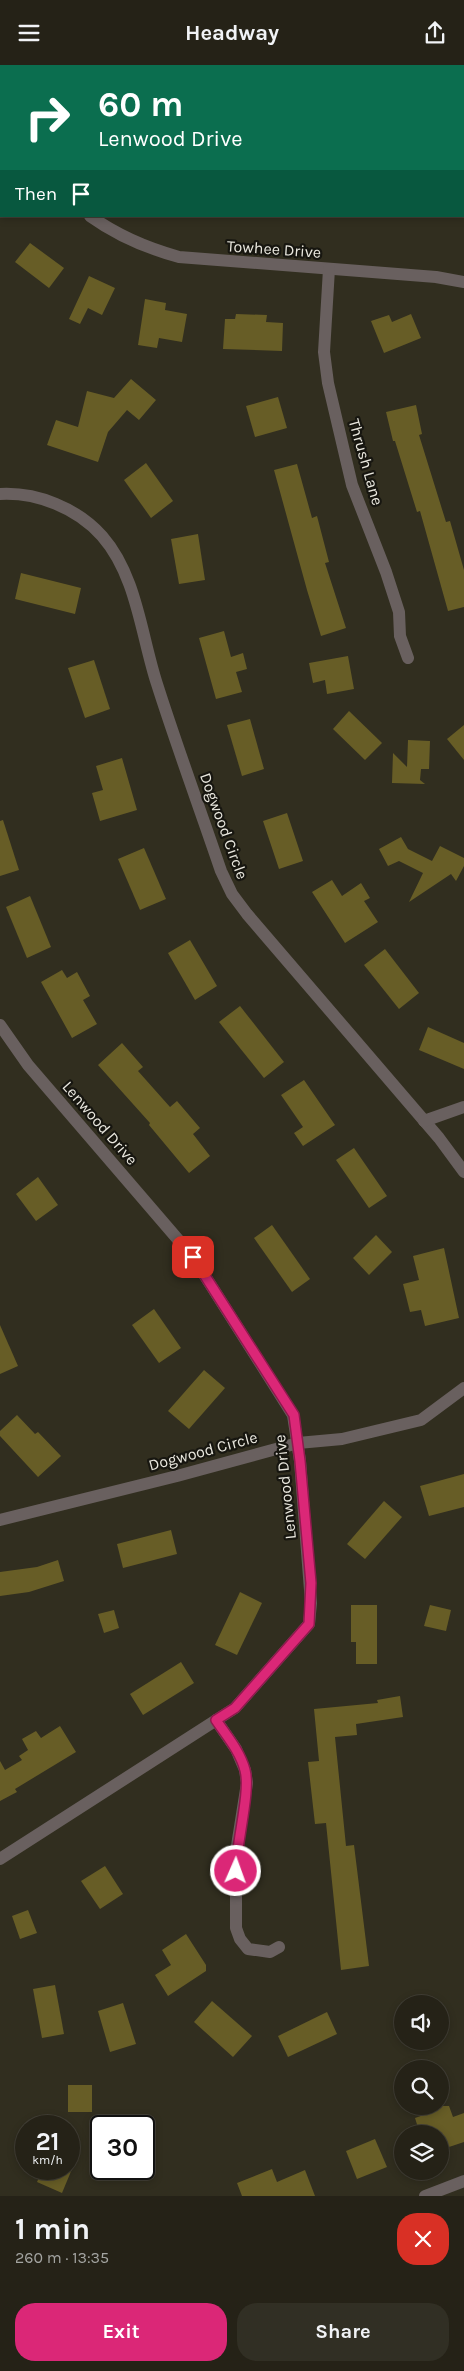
<!DOCTYPE html>
<html lang="en">
<head>
<meta charset="utf-8">
<style>
	body { margin:0; font-family:Karla,sans-serif; background:#312f24; color:#f1f3f6; height:100vh; display:flex; flex-direction:column; font-size:19px; white-space:nowrap }
	* { box-sizing:border-box; margin:0 }
	p { font-size:16px; color:#a3a4a1 }
	.icon { flex:none; width:28px; height:28px; fill:none; stroke:currentColor; stroke-width:2; stroke-linecap:round; stroke-linejoin:round }
	.map { position:relative; height:2131px; overflow:hidden }
	.details { display:flex; flex-direction:column; background:#252217; flex:1 }
	.details>* { flex:none }
	.guide { position:absolute; left:0px; top:0px; width:465px; height:152px; box-shadow:0 2px 8px #0003,0 0 0 1px #423f36; background:#0b6e4f; color:#fff; overflow:hidden }
	.tools { position:absolute; left:394px; top:1930px; display:grid; gap:10px }
	.tools a { display:grid; place-items:center; width:55px; height:55px; border-radius:50%; background:#252217; box-shadow:0 2px 8px #0003,0 0 0 1px #423f36; font-size:25px }
	.speed { position:absolute; left:15px; top:2050px; display:flex; gap:10px; font-size:25px; font-weight:700; text-align:center }
	.speed>* { display:grid; place-content:center; width:65px; height:65px; border-radius:50%; background:#252217; box-shadow:0 2px 8px #0003,0 0 0 1px #423f36; line-height:1 }
	.speed small { font-size:12px; font-weight:400 }
	.speed .limit { border:2px solid #111; border-radius:8px; background:#fff; color:#111 }
	.pin { position:absolute; display:grid; place-items:center; width:42px; height:42px; color:#fff; margin:-21px; border-radius:10px; box-shadow:0 2px 8px #0006 }
	.me { position:absolute; width:55px; margin:-28px; rotate:2deg; stroke-linejoin:round; filter:drop-shadow(0 0 4px #0008) }
	.turn { display:flex; align-items:center; gap:18px; height:105px; padding:0 15px; font-size:22px }
	.turn .icon { width:65px; height:65px; stroke-width:2.5 }
	.turn b { display:block; font-size:35px; line-height:42px }
	.then { display:flex; align-items:center; height:48px; padding:0 15px; background:#0003; gap:10px; font-size:19px }
	.round { display:grid; place-items:center; flex:none; width:52px; height:52px; border-radius:20px; background:#312f24 }
	.head { display:flex; align-items:center; justify-content:space-between; height:85px; padding:0 15px }
	h1 { font-size:30px; font-weight:700; line-height:38px }
	.cta { display:flex; gap:10px; margin-top:auto; padding:10px 15px }
	.cta a { flex:1; height:58px; border-radius:20px; background:#db2777; color:#fff; font-size:20px; font-weight:700; line-height:58px; text-align:center }
	.cta a+a { background:#312f24; color:#f1f3f6 }
	header { display:flex; justify-content:space-between; align-items:center; height:65px; padding:0 15px; background:#252217; font-size:22px; font-weight:700 }
	.map>svg:first-child { display:block }
	.building { fill:#675d26 }
	.lines { fill:none; stroke-linecap:round; stroke-linejoin:round }
	.minor { stroke:#69605f; stroke-width:12 }
	.route-casing { stroke:#8e194d; stroke-width:12 }
	.route { stroke:#db2777; stroke-width:9 }
	.labels { text-anchor:middle; dominant-baseline:central; stroke-width:4.5; stroke-linejoin:round; paint-order:stroke }
	.street-label { font-size:16px; fill:#eae8df; stroke:#171610 }
</style>
</head>
<body>
<header><svg class="icon" aria-label="menu" viewBox="0 0 24 24"><path d="M4 6h16M4 12h16M4 18h16"/></svg>Headway<svg class="icon" aria-label="share" viewBox="0 0 24 24"><path d="M12 15V3M7 8l5-5 5 5M5 13v7h14v-7"/></svg></header>
<div class="map">
<svg width="464" height="2131" viewBox="0 0 464 2131">
	<rect width="100%" height="100%" fill="#312e1f"/>
	<g class="building">
		<path d="M 30,178 L 64,203 L 49,223 L 15,197 Z"/>
		<path d="M 89,211 L 115,223 L 102,250 L 88,243 L 80,259 L 69,254 Z"/>
		<path d="M 145,234 L 166,238 L 165,245 L 187,249 L 182,277 L 159,273 L 157,283 L 138,280 Z"/>
		<path d="M 236,249 L 267,250 L 266,257 L 283,258 L 282,286 L 223,284 L 225,254 L 235,254 Z"/>
		<path d="M 411,249 L 421,273 L 384,288 L 371,256 L 389,250 L 392,257 Z"/>
		<path d="M 131,314 L 156,335 L 139,355 L 127,345 L 108,367 L 98,397 L 47,380 L 56,355 L 78,362 L 87,326 L 114,333 Z"/>
		<path d="M 278,332 L 287,363 L 255,372 L 246,341 Z"/>
		<path d="M 416,340 L 422,369 L 419,370 L 446,457 L 450,456 L 464,505 L 464,542 L 448,546 L 420,446 L 417,447 L 395,376 L 393,376 L 386,347 Z"/>
		<path d="M 146,398 L 173,436 L 151,453 L 124,415 Z"/>
		<path d="M 297,399 L 312,453 L 317,451 L 329,497 L 325,498 L 346,563 L 321,571 L 307,525 L 274,405 Z"/>
		<path d="M 198,469 L 205,515 L 179,519 L 171,474 Z"/>
		<path d="M 21,508 L 81,523 L 75,549 L 15,534 Z"/>
		<path d="M 224,566 L 231,592 L 243,588 L 247,604 L 236,607 L 242,627 L 216,634 L 199,573 Z"/>
		<path d="M 348,591 L 354,624 L 327,629 L 325,615 L 313,618 L 309,598 Z"/>
		<path d="M 94,595 L 110,644 L 85,653 L 68,603 Z"/>
		<path d="M 349,646 L 382,678 L 365,695 L 333,664 Z"/>
		<path d="M 250,654 L 264,704 L 242,711 L 227,660 Z"/>
		<path d="M 464,660 L 464,695 L 447,674 Z"/>
		<path d="M 408,675 L 430,676 L 429,704 L 421,704 L 420,715 L 425,719 L 392,718 L 393,688 L 407,702 Z"/>
		<path d="M 122,693 L 137,745 L 100,756 L 92,728 L 103,725 L 96,701 Z"/>
		<path d="M 287,748 L 303,796 L 279,804 L 263,756 Z"/>
		<path d="M 3,755 L 19,805 L 0,811 L 0,756 Z"/>
		<path d="M 401,772 L 408,784 L 432,796 L 440,781 L 464,793 L 464,801 L 456,816 L 451,809 L 409,837 L 423,808 L 399,796 L 388,801 L 379,784 Z"/>
		<path d="M 144,783 L 166,834 L 140,845 L 118,794 Z"/>
		<path d="M 332,815 L 342,831 L 361,818 L 370,833 L 364,836 L 378,857 L 345,878 L 312,827 Z"/>
		<path d="M 30,831 L 51,882 L 27,893 L 6,842 Z"/>
		<path d="M 190,875 L 217,921 L 195,935 L 168,888 Z"/>
		<path d="M 385,884 L 419,928 L 399,944 L 364,900 Z"/>
		<path d="M 62,905 L 67,913 L 77,907 L 90,931 L 83,935 L 97,959 L 72,973 L 41,917 Z"/>
		<path d="M 240,941 L 284,997 L 264,1013 L 219,957 Z"/>
		<path d="M 428,962 L 464,978 L 464,1004 L 419,985 Z"/>
		<path d="M 122,978 L 143,1002 L 138,1006 L 170,1042 L 177,1036 L 200,1063 L 193,1069 L 210,1091 L 189,1108 L 149,1060 L 150,1058 L 98,1000 Z"/>
		<path d="M 304,1015 L 335,1060 L 303,1081 L 294,1068 L 303,1062 L 281,1030 Z"/>
		<path d="M 354,1083 L 387,1131 L 369,1143 L 336,1095 Z"/>
		<path d="M 38,1112 L 58,1140 L 36,1156 L 16,1129 Z"/>
		<path d="M 272,1160 L 310,1214 L 292,1227 L 254,1173 Z"/>
		<path d="M 376,1170 L 392,1187 L 369,1210 L 353,1193 Z"/>
		<path d="M 444,1183 L 459,1253 L 425,1261 L 421,1245 L 410,1247 L 403,1219 L 419,1215 L 413,1191 Z"/>
		<path d="M 154,1244 L 181,1283 L 159,1298 L 132,1260 Z"/>
		<path d="M 0,1260 L 18,1301 L 0,1309 Z"/>
		<path d="M 204,1305 L 225,1323 L 189,1364 L 168,1346 Z"/>
		<path d="M 17,1350 L 35,1369 L 38,1367 L 61,1391 L 38,1412 L 0,1371 L 0,1366 Z"/>
		<path d="M 464,1409 L 464,1442 L 429,1451 L 420,1421 Z"/>
		<path d="M 384,1436 L 402,1452 L 365,1494 L 347,1479 Z"/>
		<path d="M 171,1465 L 177,1489 L 123,1503 L 117,1479 Z"/>
		<path d="M 58,1495 L 64,1516 L 29,1527 L 0,1531 L 0,1507 L 37,1502 Z"/>
		<path d="M 240,1527 L 262,1538 L 237,1590 L 215,1580 Z"/>
		<path d="M 351,1540 L 377,1540 L 377,1599 L 356,1599 L 356,1577 L 351,1577 Z"/>
		<path d="M 430,1540 L 451,1545 L 446,1566 L 424,1561 Z"/>
		<path d="M 114,1545 L 119,1563 L 104,1568 L 98,1549 Z"/>
		<path d="M 181,1597 L 194,1618 L 143,1650 L 130,1629 Z"/>
		<path d="M 400,1631 L 403,1652 L 356,1659 L 357,1670 L 335,1672 L 346,1781 L 354,1780 L 369,1901 L 341,1905 L 326,1758 L 315,1759 L 308,1697 L 319,1696 L 314,1644 L 378,1638 L 377,1635 Z"/>
		<path d="M 60,1661 L 76,1687 L 15,1724 L 17,1727 L 0,1736 L 0,1696 L 5,1705 L 22,1695 L 19,1691 L 28,1685 L 22,1674 L 36,1666 L 41,1673 Z"/>
		<path d="M 105,1801 L 123,1829 L 100,1844 L 81,1816 Z"/>
		<path d="M 28,1845 L 37,1868 L 20,1874 L 12,1851 Z"/>
		<path d="M 186,1869 L 206,1900 L 206,1906 L 168,1931 L 155,1910 L 171,1900 L 162,1885 Z"/>
		<path d="M 55,1920 L 64,1969 L 42,1973 L 33,1924 Z"/>
		<path d="M 212,1936 L 252,1971 L 233,1992 L 194,1957 Z"/>
		<path d="M 123,1938 L 136,1979 L 110,1987 L 98,1946 Z"/>
		<path d="M 327,1947 L 337,1969 L 288,1992 L 278,1971 Z"/>
		<rect x="68" y="2020" width="24" height="27"/>
		<path d="M 433,2041 L 449,2041 L 453,2052 L 464,2048 L 464,2077 L 440,2085 L 440,2069 L 420,2069 L 415,2053 L 435,2046 Z"/>
		<path d="M 375,2074 L 387,2102 L 357,2114 L 346,2086 Z"/>
		<path d="M 43,2104 L 72,2104 L 62,2128 L 37,2117 Z"/>
		<path d="M 272,2104 L 277,2117 L 305,2105 L 315,2131 L 242,2131 L 237,2118 Z"/>
	</g>
	<g class="lines">
		<g class="minor">
			<path d="M 0,6 L 1,9"/>
			<path d="M 90,151 C 118,171 146,183 179,192 L 436,212 L 464,217"/>
			<path d="M 329,204 L 324,287 L 328,318 L 352,420 L 386,507 L 399,547 L 400,571 L 408,593"/>
			<path d="M 0,429 C 37,427 77,443 102,471 C 137,511 141,570 157,619 C 177,682 200,744 221,806 L 232,829 L 247,849 L 439,1073 L 464,1107"/>
			<path d="M 0,960 L 28,1000 L 193,1192 L 293,1350 L 300,1396 L 311,1538 L 309,1559 L 235,1643 L 0,1794"/>
			<path d="M 424,1056 L 464,1042"/>
			<path d="M 0,1455 L 177,1411 L 298,1378 L 342,1374 L 421,1355 L 464,1323"/>
			<path d="M 216,1655 L 236,1684 L 245,1705 L 247,1718 L 236,1787 L 236,1863 L 240,1874 L 248,1884 L 270,1887 L 279,1882"/>
			<path d="M 425,2131 L 464,2116"/>
		</g>
	</g>
	<g class="lines">
		<defs>
			<path id="route" d="M 193,1192 L 294,1350 L 300,1396 L 311,1518 L 309,1559 L 235,1643 L 216,1655 C 226,1670 240,1686 245,1705 C 251,1726 236,1779 236,1806"/>
		</defs>
		<use href="#route" class="route-casing"/>
		<use href="#route" class="route"/>
	</g>
	<g class="labels">
		<g class="street-label">
			<text transform="translate(274 184) rotate(4)">Towhee Drive</text>
			<text transform="translate(366 397) rotate(74)">Thrush Lane</text>
			<text transform="translate(224 761) rotate(70)">Dogwood Circle</text>
			<text transform="translate(100 1058) rotate(49)">Lenwood Drive</text>
			<text transform="translate(203 1386) rotate(-15)">Dogwood Circle</text>
			<text transform="translate(285 1422) rotate(-96)">Lenwood Drive</text>
		</g>
	</g>
</svg>
<div class="tools">
<a><svg class="icon" aria-label="sound" viewBox="0 0 24 24"><path d="M4 9h4l5-4v14l-5-4H4zM17 9q2 3 0 6"/></svg></a>
<a><svg class="icon" aria-label="search" viewBox="0 0 24 24"><circle cx="10" cy="10" r="6"/><path d="M15 15l6 6"/></svg></a>
<a><svg class="icon" aria-label="layers" viewBox="0 0 24 24"><path d="M12 4l9 5-9 5-9-5zM3 14l9 5 9-5"/></svg></a>
</div>
<div class="speed"><div>21<small>km/h</small></div><div class="limit">30</div></div>
<div class="pin" style="left:193px;top:1192px;background:#d93025"><svg class="icon" aria-label="arrive" viewBox="0 0 24 24"><path d="M6 21V4h12l-3 4 3 4H6"/></svg></div>
<svg class="me" style="left:236px;top:1806px" viewBox="-20 -20 40 40"><circle r="17" fill="#db2777" stroke="#fff" stroke-width="3"/><path d="M0-11L8 9 0 5-8 9z" fill="#fff"/></svg>
<div class="guide">
<div class="turn"><svg class="icon" aria-label="right" viewBox="0 0 24 24"><path d="M7 20v-9h11M14 6l5 5-5 5"/></svg><div><b>60 m</b>Lenwood Drive</div></div>
<div class="then">Then<svg class="icon" aria-label="arrive" viewBox="0 0 24 24"><path d="M6 21V4h12l-3 4 3 4H6"/></svg></div>
</div>
</div>
<section class="details">
<div class="head"><div><h1>1 min</h1><p>260 m · 13:35</p></div><a class="round" style="background:#d93025;color:#fff"><svg class="icon" aria-label="close" viewBox="0 0 24 24"><path d="M6 6l12 12M18 6L6 18"/></svg></a></div>
<div class="cta"><a>Exit</a><a>Share</a></div>
</section>
</body>
</html>
